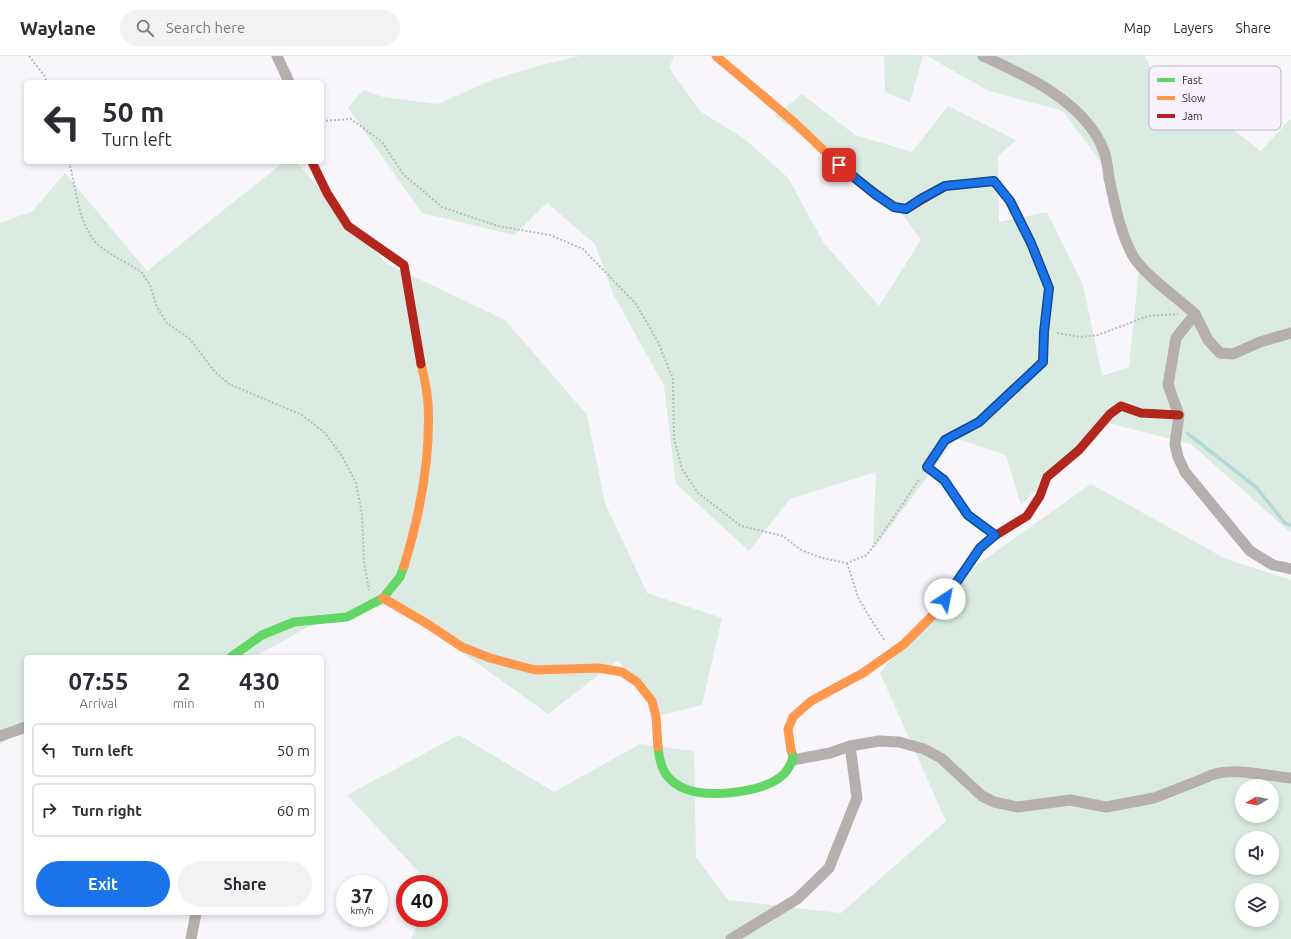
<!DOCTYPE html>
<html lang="en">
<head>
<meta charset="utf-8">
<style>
	body { margin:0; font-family:Ubuntu,sans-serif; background:#f2f2f3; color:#2b2b33; height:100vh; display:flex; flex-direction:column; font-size:15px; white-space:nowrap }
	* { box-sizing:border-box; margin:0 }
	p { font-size:13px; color:#7c7c81 }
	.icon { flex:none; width:22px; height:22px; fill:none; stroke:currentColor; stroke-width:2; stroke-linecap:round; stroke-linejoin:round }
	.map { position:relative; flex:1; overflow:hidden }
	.details { position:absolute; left:24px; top:599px; width:300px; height:260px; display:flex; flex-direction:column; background:#fff; border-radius:6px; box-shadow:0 2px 6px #0003 }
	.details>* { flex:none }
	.banner { position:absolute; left:24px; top:24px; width:300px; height:84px; border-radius:6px; box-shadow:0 2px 6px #0003; background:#fff; color:#2b2b33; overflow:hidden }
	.needle { width:26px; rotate:260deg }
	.fabs { position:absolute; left:1235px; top:723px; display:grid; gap:8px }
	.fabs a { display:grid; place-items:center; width:44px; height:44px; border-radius:50%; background:#fff; box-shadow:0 2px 6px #0003; font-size:20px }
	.speed { position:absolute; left:336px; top:819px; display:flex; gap:8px; font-size:20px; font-weight:700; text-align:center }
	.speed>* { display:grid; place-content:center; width:52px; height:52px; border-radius:50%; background:#fff; box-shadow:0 2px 6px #0003; line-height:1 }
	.speed small { font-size:10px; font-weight:400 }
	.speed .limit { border:6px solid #d22; background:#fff; color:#111 }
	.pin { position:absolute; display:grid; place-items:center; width:34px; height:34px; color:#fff; margin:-17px; border-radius:8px; box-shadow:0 2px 6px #0006 }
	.me { position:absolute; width:44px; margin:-22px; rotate:34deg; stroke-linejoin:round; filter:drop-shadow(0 0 3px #0008) }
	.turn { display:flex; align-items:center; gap:14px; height:84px; padding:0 12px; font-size:18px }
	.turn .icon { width:52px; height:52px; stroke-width:2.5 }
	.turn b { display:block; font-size:28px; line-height:34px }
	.eta { display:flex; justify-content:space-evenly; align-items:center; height:68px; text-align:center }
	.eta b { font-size:24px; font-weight:700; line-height:28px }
	.primary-button { display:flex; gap:8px; margin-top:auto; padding:8px 12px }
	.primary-button a { flex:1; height:46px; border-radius:24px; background:#1a73e8; color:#fff; font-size:16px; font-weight:700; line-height:46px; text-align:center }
	.primary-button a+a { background:#f2f2f3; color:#2b2b33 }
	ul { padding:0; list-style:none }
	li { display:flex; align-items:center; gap:12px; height:54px; margin:0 8px 6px; padding:0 4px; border:2px solid #e1e1e2; border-radius:6px }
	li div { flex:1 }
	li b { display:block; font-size:15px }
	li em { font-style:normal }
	header { display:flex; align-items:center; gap:24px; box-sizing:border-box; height:56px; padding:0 20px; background:#fff; border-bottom:1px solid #e1e1e2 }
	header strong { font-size:19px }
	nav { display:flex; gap:22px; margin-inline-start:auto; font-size:14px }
	.search { width:280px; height:36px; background:#f2f2f3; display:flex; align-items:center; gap:10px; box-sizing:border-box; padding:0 14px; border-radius:22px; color:#7c7c81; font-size:15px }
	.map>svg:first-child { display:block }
	.green { fill:#dbebe1; fill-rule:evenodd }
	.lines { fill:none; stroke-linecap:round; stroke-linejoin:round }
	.stream { stroke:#b3d8d9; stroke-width:3.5 }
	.path { stroke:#bcbabb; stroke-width:2; stroke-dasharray:2 2; stroke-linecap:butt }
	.street { stroke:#b5b0ae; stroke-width:11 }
	.fast { stroke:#63d668; stroke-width:9 }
	.slow { stroke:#ff974d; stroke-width:9 }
	.jam { stroke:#b3261e; stroke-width:9 }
	.route-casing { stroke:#114b97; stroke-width:10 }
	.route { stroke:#1a73e8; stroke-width:7 }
	.key { fill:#f7f2fe; stroke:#bbb6c2; stroke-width:1 }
	.key-label { font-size:11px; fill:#302b36 }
</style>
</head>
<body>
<header>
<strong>Waylane</strong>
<div class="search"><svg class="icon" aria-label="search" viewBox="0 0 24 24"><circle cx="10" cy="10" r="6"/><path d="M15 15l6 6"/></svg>Search here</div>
<nav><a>Map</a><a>Layers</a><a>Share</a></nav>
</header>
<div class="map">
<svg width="1291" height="883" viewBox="0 0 1291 883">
	<rect width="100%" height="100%" fill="#f8f5fb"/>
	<g class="green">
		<path d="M 580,0 L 674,0 L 669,12 L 701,56 L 746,84 L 788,122 L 824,187 L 879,250 L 921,184 L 897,151 L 775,60 L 802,38 L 855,79 L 912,96 L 948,50 L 1016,84 L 998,100 L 999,166 L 1047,156 L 1083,229 L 1102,320 L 1129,311 L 1139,213 L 1112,121 L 1063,55 L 989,35 L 927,0 L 1145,0 L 1151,12 L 1261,95 L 1291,62 L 1291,477 L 1191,388 L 1104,366 L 1021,449 L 1006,399 L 956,382 L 873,494 L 876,416 L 790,443 L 749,495 L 676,428 L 664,330 L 613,238 L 595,188 L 547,147 L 514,179 L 422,157 L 348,52 L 363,34 L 383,41 L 438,48 L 492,24 L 541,9 Z"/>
		<path d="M 884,0 L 923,0 L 910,46 L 885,36 Z"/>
		<path d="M 284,106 L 296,106 L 387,208 L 505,264 L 587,359 L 605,447 L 647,537 L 722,562 L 702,649 L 657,660 L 618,604 L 548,658 L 393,547 L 317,566 L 254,601 L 26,601 L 26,678 L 19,677 L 0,688 L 0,167 L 33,155 L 65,117 L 147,215 Z"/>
		<path d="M 1091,428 L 1226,503 L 1291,524 L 1291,883 L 411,883 L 420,862 L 439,862 L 439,828 L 430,828 L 347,739 L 459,679 L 554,736 L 640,688 L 694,695 L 696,801 L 728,844 L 841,857 L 946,765 L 880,617 L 953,526 ZM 1242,730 L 1272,730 L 1272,760 L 1242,760 ZM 1242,782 L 1272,782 L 1272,812 L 1242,812 ZM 1242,834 L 1272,834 L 1272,864 L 1242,864 Z"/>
	</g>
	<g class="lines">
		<path class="stream" d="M 1187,377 L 1256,431 L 1285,467 L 1291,469"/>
		<g class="path">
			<path d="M 29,0 L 44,19 L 47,26"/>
			<path d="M 322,65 L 351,63 L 382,86 L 403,118 L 442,151 L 498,170 L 550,179 L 583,193 L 636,248 L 658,286 L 673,323 L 674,382 L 682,413 L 698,437 L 741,470 L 783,480 L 801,494 L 822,502 L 847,507 L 867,499 L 894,461 L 920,422"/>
			<path d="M 69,106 C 76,131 79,176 102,192 C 113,200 125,206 137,213 L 142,217 L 150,229 L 157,251 L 167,267 L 190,283 L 215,316 L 229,328 L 302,359 L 325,377 L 342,400 L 356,427 L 362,458 L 364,506 L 369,534"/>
			<path d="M 1057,277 L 1081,281 L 1098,279 L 1148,260 L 1178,258"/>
			<path d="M 847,507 L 858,541 L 870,562 L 885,585"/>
		</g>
		<g class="street">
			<path d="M 277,0 L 289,26"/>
			<path d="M 983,0 C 1027,20 1085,46 1104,95 C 1107,104 1108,113 1109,122 C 1115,149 1120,176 1133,200 C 1145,220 1178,242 1195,258 L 1176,282 L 1168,329 L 1179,359 L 1175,388 L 1178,401 L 1185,416 L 1250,495 L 1273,509 L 1291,513"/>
			<path d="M 1195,258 L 1208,284 L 1220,297 L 1233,298 L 1260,286 L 1291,277"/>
			<path d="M 0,680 L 26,671"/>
			<path d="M 793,704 L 830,697 L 850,690 L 879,685 L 899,686 L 924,693 L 941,702 L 982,740 L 994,746 L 1018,751 L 1070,744 L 1106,751 L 1154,742 L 1205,722 C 1227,709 1266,720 1291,722"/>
			<path d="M 191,883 L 196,857"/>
			<path d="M 731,883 L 797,843 L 829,812 L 857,742 L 850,690"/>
		</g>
		<g class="fast">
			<path d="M 940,421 L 944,424 L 967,459 L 995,479"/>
			<path d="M 231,601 L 262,579 L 294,566 L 347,561 L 383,542 L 400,521 L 404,510"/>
			<path d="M 658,691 C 659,702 661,714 669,722 C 676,730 686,734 696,736 C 720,740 776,736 789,711 C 790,708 793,705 793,703 C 793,700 792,696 791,694"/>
		</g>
		<g class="slow">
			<path d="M 716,0 L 795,67 L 839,109 L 859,125"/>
			<path d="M 940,421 L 927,411 L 945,384 L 979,366 L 1043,306 L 1044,275 L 1049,232 L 1031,187 L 1021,167"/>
			<path d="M 404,510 C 420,458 431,402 428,347 C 427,334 424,320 421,308"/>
			<path d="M 383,542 L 426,567 L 462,591 L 490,602 L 535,614 L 599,612 L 622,616 L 637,626 L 652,645 L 656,661 L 658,691"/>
			<path d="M 791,694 L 788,673 L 793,661 L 811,645 L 863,617 L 904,588 L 937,555 L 980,492 L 993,481"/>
		</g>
		<g class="jam">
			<path d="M 312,106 L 327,137 L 348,170 L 404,209 L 421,308"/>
			<path d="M 859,125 L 894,151 L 906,153 L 945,130 L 994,125 L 1010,145 L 1021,167"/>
			<path d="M 993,481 L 1027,460 L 1040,440 L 1047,421 L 1079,394 L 1110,358 L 1121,350 L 1141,357 L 1179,359"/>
		</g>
	</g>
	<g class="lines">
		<defs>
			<path id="route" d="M 839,109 L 875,138 L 894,151 L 906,153 L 921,143 L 945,130 L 994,125 L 1010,145 L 1031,187 L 1049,232 L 1044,276 L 1043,306 L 979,366 L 945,384 L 927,411 L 944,424 L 968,459 L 995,479 L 980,492 L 945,543"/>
		</defs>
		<use href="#route" class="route-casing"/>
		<use href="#route" class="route"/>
	</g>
	<rect x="1149" y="10" width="132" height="64" rx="6" class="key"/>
	<rect x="1157" y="22" width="18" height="4" fill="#63d668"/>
	<rect x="1157" y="40" width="18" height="4" fill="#ff974d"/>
	<rect x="1157" y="58" width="18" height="4" fill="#b3261e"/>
	<g class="key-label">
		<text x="1182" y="28">Fast</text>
		<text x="1182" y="46">Slow</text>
		<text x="1182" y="64">Jam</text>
	</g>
</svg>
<div class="fabs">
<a><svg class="needle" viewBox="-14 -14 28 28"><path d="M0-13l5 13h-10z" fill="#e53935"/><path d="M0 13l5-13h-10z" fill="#7c7c81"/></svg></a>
<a><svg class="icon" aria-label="sound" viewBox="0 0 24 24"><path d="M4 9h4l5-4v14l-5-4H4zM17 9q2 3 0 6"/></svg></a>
<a><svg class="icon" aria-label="layers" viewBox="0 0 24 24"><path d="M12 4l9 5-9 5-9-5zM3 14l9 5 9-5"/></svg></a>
</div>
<div class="speed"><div>37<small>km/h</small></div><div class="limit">40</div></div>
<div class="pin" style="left:839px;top:109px;background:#d93025"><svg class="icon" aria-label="arrive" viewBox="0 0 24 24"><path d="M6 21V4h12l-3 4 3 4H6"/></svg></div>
<svg class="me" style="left:945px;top:543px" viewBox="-20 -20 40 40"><circle r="19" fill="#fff"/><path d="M0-13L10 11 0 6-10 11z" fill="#1a73e8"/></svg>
<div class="banner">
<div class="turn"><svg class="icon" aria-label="left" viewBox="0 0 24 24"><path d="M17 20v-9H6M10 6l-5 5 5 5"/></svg><div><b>50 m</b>Turn left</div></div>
</div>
<section class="details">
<div class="eta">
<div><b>07:55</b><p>Arrival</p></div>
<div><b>2</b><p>min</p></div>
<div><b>430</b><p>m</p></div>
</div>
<ul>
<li><svg class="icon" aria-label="left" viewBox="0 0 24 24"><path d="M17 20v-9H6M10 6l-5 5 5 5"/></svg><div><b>Turn left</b></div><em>50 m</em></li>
<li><svg class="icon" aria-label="right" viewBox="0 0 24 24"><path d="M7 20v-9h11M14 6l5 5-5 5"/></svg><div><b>Turn right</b></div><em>60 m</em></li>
</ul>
<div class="primary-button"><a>Exit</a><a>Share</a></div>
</section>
</div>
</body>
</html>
